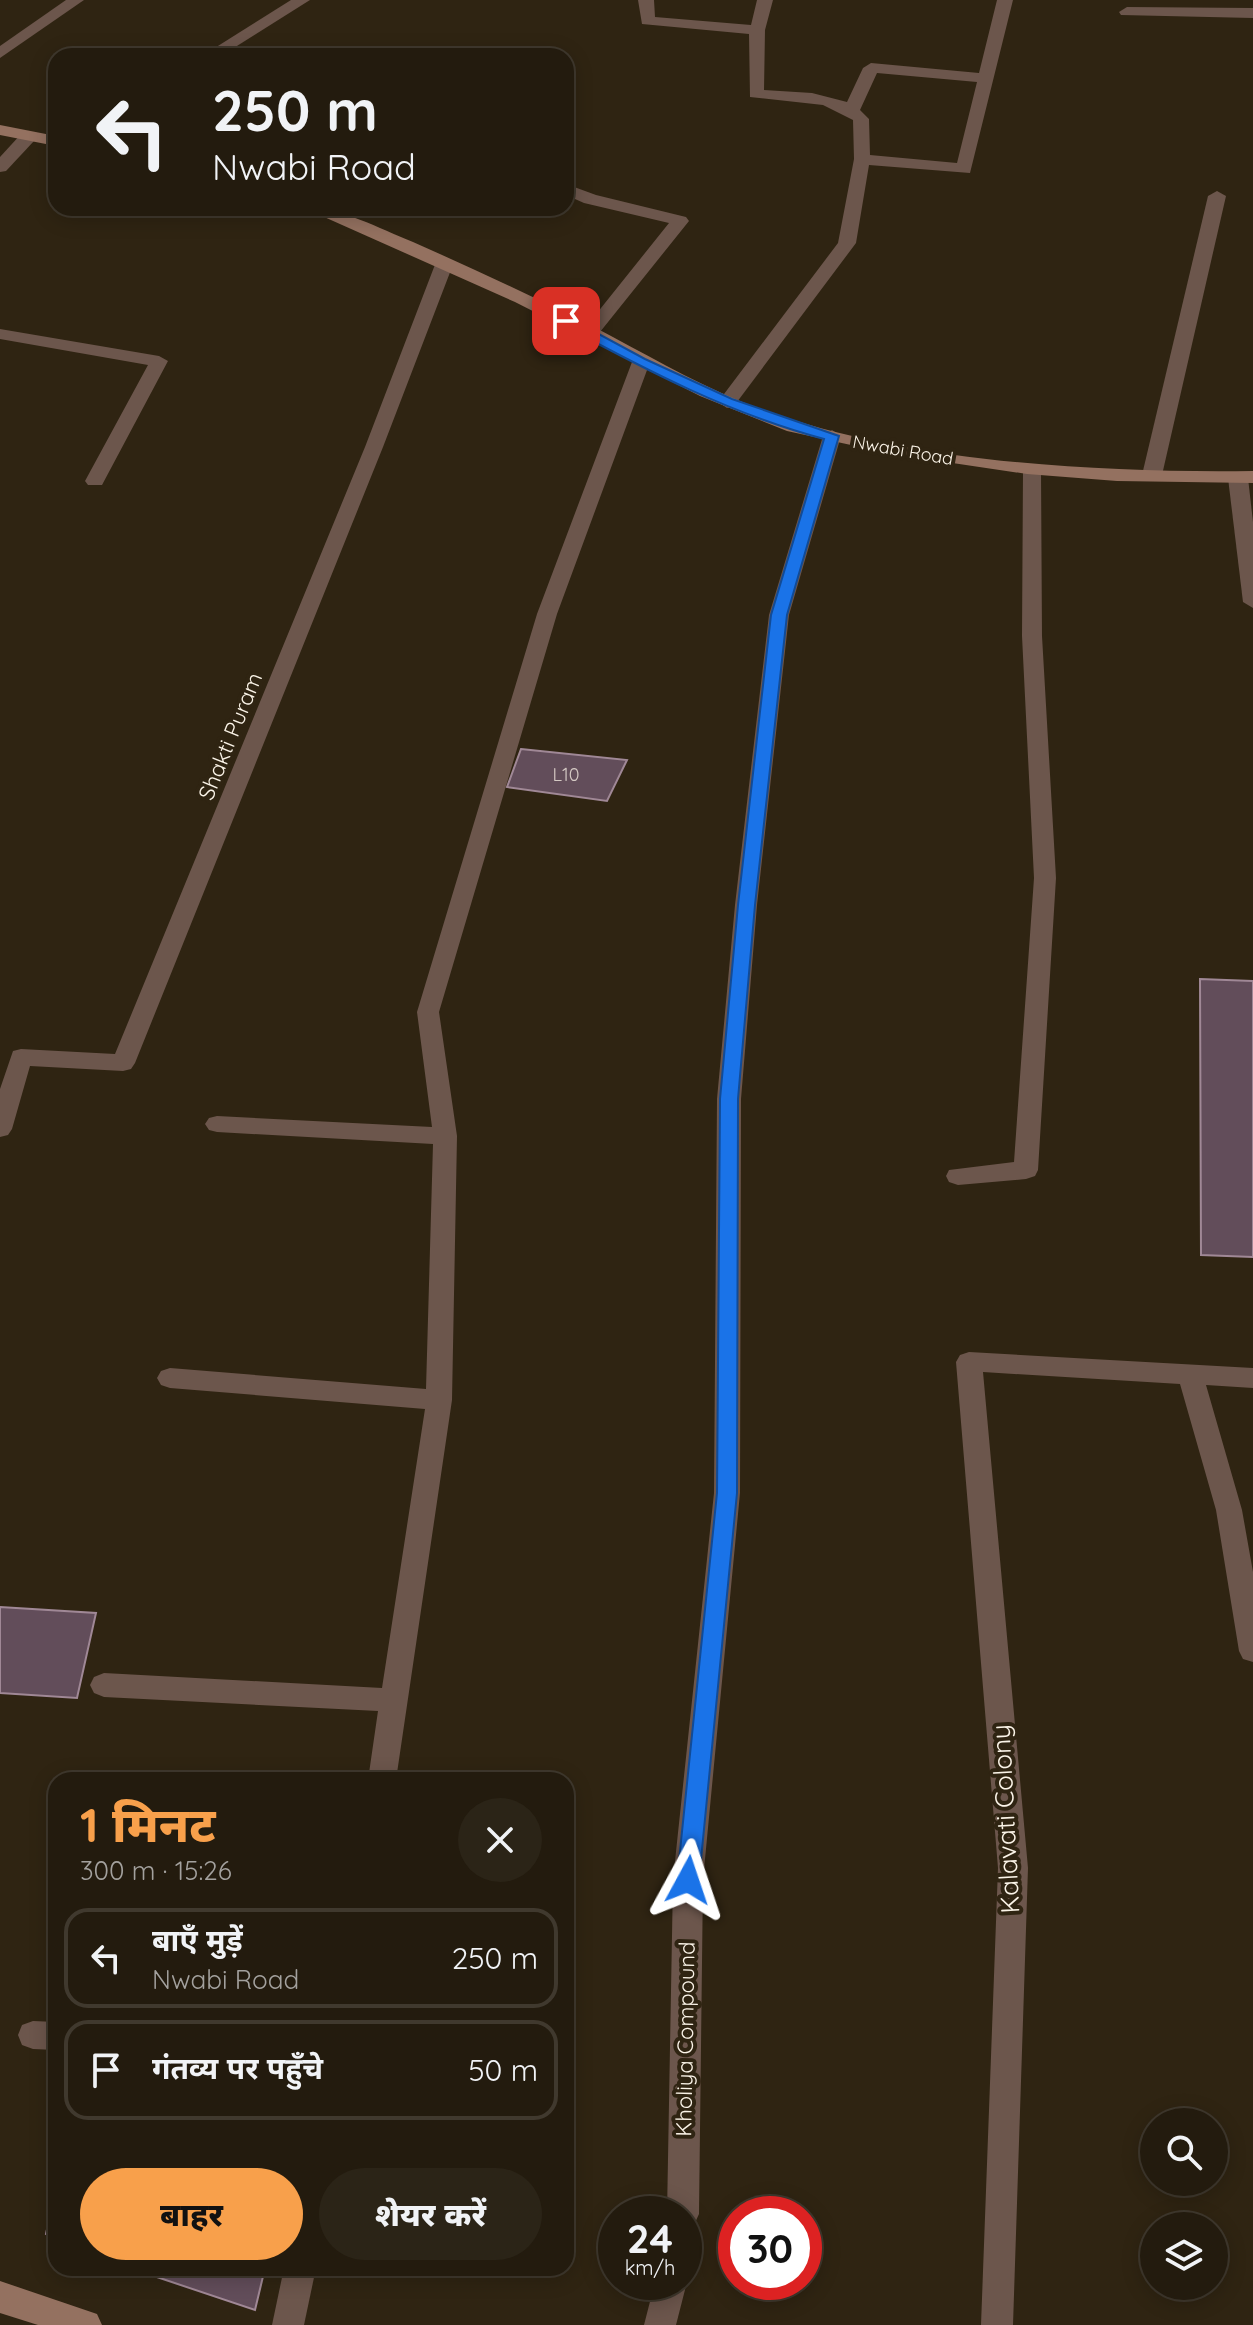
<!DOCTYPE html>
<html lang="hi">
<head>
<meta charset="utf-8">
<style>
	body { margin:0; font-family:Quicksand,"Noto Sans Devanagari",sans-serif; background:#2b2417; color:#f1f3f6; height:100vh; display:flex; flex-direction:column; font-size:30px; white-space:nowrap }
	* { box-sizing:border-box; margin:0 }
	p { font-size:26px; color:#a3a19e }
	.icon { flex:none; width:44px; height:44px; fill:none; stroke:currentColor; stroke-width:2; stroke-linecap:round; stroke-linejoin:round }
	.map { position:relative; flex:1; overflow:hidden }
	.details { position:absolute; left:48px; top:1772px; width:526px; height:504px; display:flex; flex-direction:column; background:#231b0e; border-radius:24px; box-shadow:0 4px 20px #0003,0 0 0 2px #40392e }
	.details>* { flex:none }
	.guide { position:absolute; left:48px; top:48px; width:526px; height:168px; border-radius:24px; box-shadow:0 4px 20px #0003,0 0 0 2px #40392e; background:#231b0e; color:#f1f3f6; overflow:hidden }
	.fabs { position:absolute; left:1140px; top:2108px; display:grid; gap:16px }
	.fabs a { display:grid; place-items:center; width:88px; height:88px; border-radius:50%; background:#231b0e; box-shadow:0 4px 20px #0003,0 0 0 2px #40392e; font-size:40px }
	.speed { position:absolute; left:598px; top:2196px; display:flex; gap:16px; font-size:40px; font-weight:700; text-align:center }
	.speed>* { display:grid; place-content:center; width:104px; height:104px; border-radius:50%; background:#231b0e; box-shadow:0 4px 20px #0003,0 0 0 2px #40392e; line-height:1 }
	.speed small { font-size:20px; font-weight:400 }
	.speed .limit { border:12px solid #d22; background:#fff; color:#111 }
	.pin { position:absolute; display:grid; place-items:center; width:68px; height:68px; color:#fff; margin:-34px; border-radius:16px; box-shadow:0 4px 12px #0006 }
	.me { position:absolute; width:88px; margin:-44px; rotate:5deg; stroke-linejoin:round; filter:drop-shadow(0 0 6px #0008) }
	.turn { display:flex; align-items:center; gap:28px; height:168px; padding:0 32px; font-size:36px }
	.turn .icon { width:104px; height:104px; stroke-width:2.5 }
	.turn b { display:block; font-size:56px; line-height:68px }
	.round { display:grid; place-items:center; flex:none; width:84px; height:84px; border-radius:42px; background:#2b2417 }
	.overview { display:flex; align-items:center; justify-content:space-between; height:136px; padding:0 32px }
	h1 { font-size:48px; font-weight:800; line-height:60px; color:#f8a04b }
	.action { display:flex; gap:16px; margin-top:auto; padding:16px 32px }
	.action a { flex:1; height:92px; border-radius:48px; background:#f8a04b; color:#111; font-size:32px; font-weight:800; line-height:92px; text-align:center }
	.action a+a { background:#2b2417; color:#f1f3f6 }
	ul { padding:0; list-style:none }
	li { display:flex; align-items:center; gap:24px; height:100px; margin:0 16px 12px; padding:0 16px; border:4px solid #40392e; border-radius:24px }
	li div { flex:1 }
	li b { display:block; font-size:30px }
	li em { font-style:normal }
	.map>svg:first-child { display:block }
	.building { fill:#624d5a; stroke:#a08896; stroke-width:2 }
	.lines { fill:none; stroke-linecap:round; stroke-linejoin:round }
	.street { fill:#6c564c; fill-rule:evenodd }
	.secondary { fill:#947160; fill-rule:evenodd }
	.route { fill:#1a73e8; stroke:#114b97; stroke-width:2 }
	.labels { text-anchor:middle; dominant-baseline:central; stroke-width:8; stroke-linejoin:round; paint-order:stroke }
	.far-street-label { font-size:18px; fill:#fbf4e8; stroke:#2f2412 }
	.number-label { font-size:18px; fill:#d5cac4 }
	.street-label { font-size:22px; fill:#fbf4e8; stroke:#2f2412 }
	.near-street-label { font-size:26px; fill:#fbf4e8; stroke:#2f2412 }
</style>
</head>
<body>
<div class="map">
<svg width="1253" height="2325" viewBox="0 0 1253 2325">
	<rect width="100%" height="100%" fill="#2f2412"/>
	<g class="building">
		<path d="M 521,749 L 627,760 L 607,801 L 507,787 Z"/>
		<path d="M 1200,979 L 1253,981 L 1253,1257 L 1201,1255 Z"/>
		<path d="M 0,1607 L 96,1613 L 77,1698 L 0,1693 Z"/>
		<path d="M 56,2187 L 56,2240 L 46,2234 Z"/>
		<path d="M 130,2268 L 265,2268 L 255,2310 Z"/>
	</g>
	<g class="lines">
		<g class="street">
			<path d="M 66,0 L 84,0 L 0,58 L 0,46 Z"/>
			<path d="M 291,0 L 310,0 L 221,56 L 202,56 Z"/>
			<path d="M 638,0 L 654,0 L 655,17 L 751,25 L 757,0 L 773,0 L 765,30 L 764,90 L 812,93 L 847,102 L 863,68 L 871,63 L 979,73 L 997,0 L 1013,0 L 970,173 L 869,165 L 856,243 L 734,406 L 727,408 L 718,402 L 838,243 L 854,159 L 853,120 L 823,105 L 750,97 L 749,34 L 642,24 ZM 877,73 L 977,82 L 957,163 L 870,155 L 869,119 L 860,110 Z"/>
			<path d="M 1127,7 L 1253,8 L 1253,18 L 1121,15 L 1119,12 Z"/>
			<path d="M 28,132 L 36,137 L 34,141 L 6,171 L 0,172 L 0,157 L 22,133 Z"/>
			<path d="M 566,184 L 596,195 L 686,217 L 689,221 L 596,337 L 590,338 L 581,333 L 669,223 L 584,203 L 566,195 Z"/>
			<path d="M 1217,191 L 1226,196 L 1162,475 L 1152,481 L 1142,475 L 1208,196 Z"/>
			<path d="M 445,257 L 454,262 L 383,447 L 135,1063 L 131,1069 L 123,1071 L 30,1066 L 12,1129 L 8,1135 L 0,1137 L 0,1089 L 13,1051 L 21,1049 L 115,1054 L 365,447 L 436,262 Z"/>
			<path d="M 0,329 L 159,356 L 168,361 L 102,485 L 88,485 L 85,481 L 148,365 L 0,339 Z"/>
			<path d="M 641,357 L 650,362 L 557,614 L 439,1012 L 457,1136 L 452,1400 L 396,1780 L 368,1780 L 378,1711 L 104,1697 L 94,1693 L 90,1685 L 94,1677 L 104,1673 L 382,1688 L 425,1409 L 170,1388 L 161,1385 L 157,1378 L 161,1371 L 170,1368 L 426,1389 L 433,1144 L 217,1132 L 209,1130 L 205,1124 L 209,1118 L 217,1116 L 432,1127 L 417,1012 L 537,614 L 632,362 Z"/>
			<path d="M 832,430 L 841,436 L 789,615 L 757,905 L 741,1099 L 740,1493 L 703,1880 L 699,2214 L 694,2225 L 684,2229 L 684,2214 L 667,2214 L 673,1880 L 714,1493 L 717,1099 L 735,905 L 769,615 L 823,436 Z"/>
			<path d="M 1032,465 L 1041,471 L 1042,636 L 1056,878 L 1038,1170 L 1035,1176 L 1026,1179 L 958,1185 L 949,1182 L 946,1176 L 949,1170 L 1014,1162 L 1034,878 L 1022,636 L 1023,471 Z"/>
			<path d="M 1238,472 L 1248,478 L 1253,522 L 1253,608 L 1243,602 L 1228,478 Z"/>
			<path d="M 969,1352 L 1253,1368 L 1253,1388 L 1206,1385 L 1242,1510 L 1253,1572 L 1253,1662 L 1243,1659 L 1239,1651 L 1216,1510 L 1180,1384 L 983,1372 L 1028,1868 L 1013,2325 L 981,2325 L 998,1868 L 956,1362 L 960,1355 Z"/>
			<path d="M 33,2021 L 56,2022 L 56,2050 L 33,2049 L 22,2045 L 18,2035 L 22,2025 Z"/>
			<path d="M 284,2268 L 316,2268 L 304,2325 L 272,2325 Z"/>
			<path d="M 684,2275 L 687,2282 L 676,2325 L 644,2325 L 655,2282 L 684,2282 Z"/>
		</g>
		<g class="secondary">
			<path d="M 0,125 L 56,136 L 56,146 L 0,135 Z"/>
			<path d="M 304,208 C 343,208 378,228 413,242 C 474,269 534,297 594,327 C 642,352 689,380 740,401 C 890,462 1092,473 1253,471 L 1253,483 L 1117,481 L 1027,474 L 892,454 L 787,431 L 700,396 L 515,302 Z"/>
			<path d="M 0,2281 L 97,2314 L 102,2325 L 38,2325 L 0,2313 Z"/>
		</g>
	</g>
	<path class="route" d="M 561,319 L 571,319 L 645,359 L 732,399 L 839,436 L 787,615 L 755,905 L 738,1099 L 737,1493 L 699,1880 L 696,1887 L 688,1890 L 680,1887 L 677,1880 L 717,1493 L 720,1099 L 738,905 L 771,615 L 824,439 C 730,414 646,370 561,324 Z"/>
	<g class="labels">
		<g class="far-street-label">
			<text transform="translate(903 450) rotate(10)">Nwabi Road</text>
		</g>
		<g class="number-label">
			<text x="566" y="774">L10</text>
		</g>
		<g class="street-label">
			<text transform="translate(230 736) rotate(-68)">Shakti Puram</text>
			<text transform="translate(685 2039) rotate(-89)">Kholiya Compound</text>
		</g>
		<g class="near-street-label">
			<text transform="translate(1005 1819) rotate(-93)">Kalavati Colony</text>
		</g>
	</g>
</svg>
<div class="fabs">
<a><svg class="icon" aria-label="search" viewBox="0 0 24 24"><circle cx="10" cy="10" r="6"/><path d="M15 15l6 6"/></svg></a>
<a><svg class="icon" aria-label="layers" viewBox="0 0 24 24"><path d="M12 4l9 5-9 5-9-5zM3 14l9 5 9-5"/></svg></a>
</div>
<div class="speed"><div>24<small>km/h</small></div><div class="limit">30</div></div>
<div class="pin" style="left:566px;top:321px;background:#d93025"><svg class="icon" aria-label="arrive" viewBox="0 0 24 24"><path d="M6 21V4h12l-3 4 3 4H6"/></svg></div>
<svg class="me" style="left:688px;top:1880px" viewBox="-20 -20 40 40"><path d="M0-17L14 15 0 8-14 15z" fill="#1a73e8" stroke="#fff" stroke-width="4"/></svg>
<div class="guide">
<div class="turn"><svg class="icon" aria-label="left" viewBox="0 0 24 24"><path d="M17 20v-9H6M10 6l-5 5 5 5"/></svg><div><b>250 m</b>Nwabi Road</div></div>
</div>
<section class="details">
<div class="overview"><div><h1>1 मिनट</h1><p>300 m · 15:26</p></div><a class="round"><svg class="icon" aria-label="close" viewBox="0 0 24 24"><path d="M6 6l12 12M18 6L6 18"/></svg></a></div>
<ul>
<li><svg class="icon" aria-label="left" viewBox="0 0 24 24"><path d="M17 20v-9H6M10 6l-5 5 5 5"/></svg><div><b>बाएँ मुड़ें</b><p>Nwabi Road</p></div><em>250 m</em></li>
<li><svg class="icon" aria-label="arrive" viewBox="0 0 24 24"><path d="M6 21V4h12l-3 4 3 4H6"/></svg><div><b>गंतव्य पर पहुँचे</b></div><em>50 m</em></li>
</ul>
<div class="action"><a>बाहर</a><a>शेयर करें</a></div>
</section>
</div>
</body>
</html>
